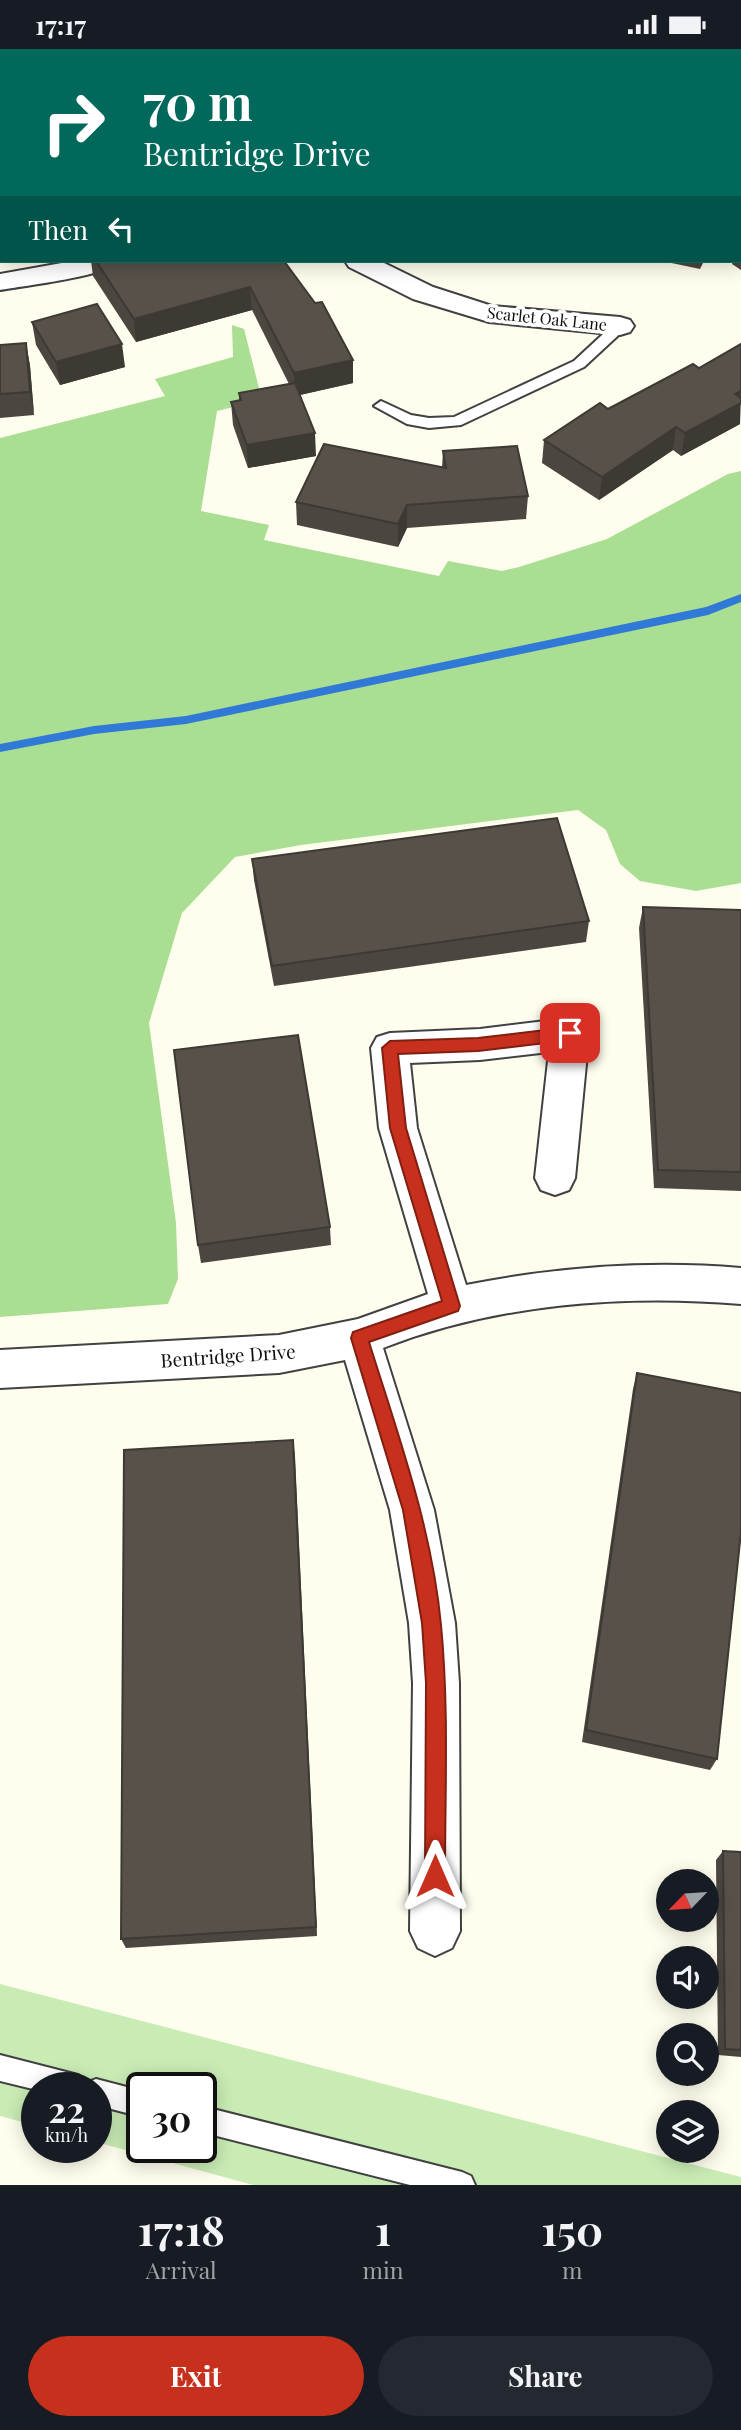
<!DOCTYPE html>
<html lang="en">
<head>
<meta charset="utf-8">
<style>
	body { margin:0; font-family:"Playfair Display",serif; background:#242831; color:#f1f3f6; height:100vh; display:flex; flex-direction:column; font-size:26px; white-space:nowrap }
	* { box-sizing:border-box; margin:0 }
	p { font-size:23px; color:#9ea1a6 }
	.icon { flex:none; width:38px; height:38px; fill:none; stroke:currentColor; stroke-width:2; stroke-linecap:round; stroke-linejoin:round }
	.map { position:relative; height:2136px; overflow:hidden }
	.side { display:flex; flex-direction:column; background:#171b24; flex:1 }
	.side>* { flex:none }
	.guide { position:absolute; left:0px; top:0px; width:742px; height:214px; box-shadow:0 4px 18px #0003; background:#00695c; color:#fff; overflow:hidden }
	.needle { width:46px; rotate:245deg }
	.controls { position:absolute; left:656px; top:1820px; display:grid; gap:14px }
	.controls a { display:grid; place-items:center; width:63px; height:63px; border-radius:50%; background:#171b24; box-shadow:0 4px 18px #0003; font-size:35px }
	.speed { position:absolute; left:21px; top:2023px; display:flex; gap:14px; font-size:35px; font-weight:700; text-align:center }
	.speed>* { display:grid; place-content:center; width:91px; height:91px; border-radius:50%; background:#171b24; box-shadow:0 4px 18px #0003; line-height:1 }
	.speed small { font-size:18px; font-weight:400 }
	.speed .limit { border:4px solid #111; border-radius:10px; background:#fff; color:#111 }
	.pin { position:absolute; display:grid; place-items:center; width:60px; height:60px; color:#fff; margin:-30px; border-radius:14px; box-shadow:0 4px 10px #0006 }
	.me { position:absolute; width:77px; margin:-38px; rotate:0deg; stroke-linejoin:round; filter:drop-shadow(0 0 5px #0008) }
	.turn { display:flex; align-items:center; gap:24px; height:147px; padding:0 28px; font-size:32px }
	.turn .icon { width:91px; height:91px; stroke-width:2.5 }
	.turn b { display:block; font-size:49px; line-height:60px }
	.then { display:flex; align-items:center; height:66px; padding:0 28px; background:#0003; gap:14px; font-size:26px }
	.eta { display:flex; justify-content:space-evenly; align-items:center; height:119px; text-align:center }
	.eta b { font-size:42px; font-weight:700; line-height:49px }
	.primary-button { display:flex; gap:14px; margin-top:auto; padding:14px 28px }
	.primary-button a { flex:1; height:80px; border-radius:42px; background:#c7301c; color:#fff; font-size:28px; font-weight:700; line-height:80px; text-align:center }
	.primary-button a+a { background:#242831; color:#f1f3f6 }
	.status { display:flex; justify-content:space-between; align-items:center; height:49px; padding:0 35px; background:#171b24; direction:ltr }
	.status svg { height:19px; fill:currentColor }
	.map>svg:first-child { display:block }
	.green { fill:#c9ecb5; fill-rule:evenodd }
	.forest { fill:#a9de93 }
	.lines { fill:none; stroke-linecap:round; stroke-linejoin:round }
	.stream { fill:#3179d6; fill-rule:evenodd }
	.service-casing { stroke:#414141; stroke-width:4 }
	.minor-casing { stroke:#414141; stroke-width:4 }
	.service { fill:#fff; fill-rule:evenodd }
	.minor { fill:#fff; fill-rule:evenodd }
	.wall { fill:#4b463f }
	.shaded-wall { fill:#3d3933 }
	.building { fill:#575149; stroke:#3d3933; stroke-width:2 }
	.route { fill:#c7301c; stroke:#811f12; stroke-width:2 }
	.labels { text-anchor:middle; dominant-baseline:central; stroke-width:7; stroke-linejoin:round; paint-order:stroke }
	.far-street-label { font-size:16px; fill:#0e0e0e; stroke:#fff }
	.street-label { font-size:19px; fill:#0e0e0e; stroke:#fff }
</style>
</head>
<body>
<div class="status"><b>17:17</b><svg viewBox="0 0 49 12"><path d="M0 12V9h3v3zM5 12V6h3v6zM10 12V3h3v9zM15 12V0h3v12zM26 1h20v11H26zM47 4h2v5h-2z"/></svg></div>
<div class="map">
<svg width="741" height="2136" viewBox="0 0 741 2136">
	<rect width="100%" height="100%" fill="#fffeee"/>
	<g class="green">
		<path d="M 133,0 L 741,0 L 741,141 L 740,2 Z"/>
		<path d="M 0,1935 L 741,2128 L 741,2136 L 253,2136 L 96,2093 L 96,2039 L 37,2039 L 37,2077 L 0,2067 ZM 142,2039 L 201,2039 L 201,2098 L 142,2098 Z"/>
	</g>
	<path class="forest" d="M 232,276 L 244,280 L 262,351 L 217,362 L 201,462 L 269,476 L 264,491 L 439,527 L 448,512 L 502,522 L 519,518 L 607,490 L 728,425 L 741,422 L 741,834 L 696,842 L 640,832 L 620,815 L 606,781 L 578,761 L 301,796 L 235,808 L 182,864 L 149,974 L 176,1174 L 178,1230 L 168,1255 L 0,1268 L 0,389 L 165,347 L 155,330 L 233,308 Z"/>
	<g class="lines">
		<path class="stream" d="M 741,545 L 741,553 L 708,566 L 186,675 L 94,685 L 0,703 L 0,695 L 94,677 L 186,667 L 706,558 Z"/>
		<defs>
			<g id="service">
				<path d="M 210,0 L 229,0 L 230,2 L 211,2 Z"/>
				<rect x="740" y="116" width="1" height="8"/>
				<path d="M 620,273 L 625,274 L 625,280 L 584,318 L 461,376 L 429,379 L 407,375 L 374,357 L 381,352 L 411,366 L 429,369 L 454,368 L 574,312 L 615,274 Z"/>
				<path d="M 0,2006 L 78,2026 L 88,2033 L 96,2030 L 142,2042 L 142,2068 L 96,2056 L 96,2039 L 37,2039 L 37,2041 L 0,2032 Z"/>
				<path d="M 201,2057 L 462,2123 L 471,2127 L 475,2136 L 410,2136 L 201,2083 Z"/>
			</g>
			<g id="minor">
				<rect x="0" y="72" width="2" height="16"/>
				<path d="M 73,212 L 120,212 C 109,227 22,237 0,241 L 0,225 Z"/>
				<path d="M 345,212 L 380,212 L 433,238 L 492,257 L 620,268 L 630,271 L 634,277 L 630,283 L 620,286 L 489,273 L 413,250 L 349,218 Z"/>
				<path d="M 570,969 L 583,973 L 589,984 L 575,1129 L 569,1141 L 555,1146 L 541,1141 L 535,1129 L 549,1003 L 480,1011 L 410,1014 L 417,1079 L 466,1236 C 557,1218 649,1211 741,1219 L 741,1255 C 622,1245 495,1255 383,1299 L 434,1461 L 455,1574 L 459,1634 L 460,1882 L 452,1899 L 435,1907 L 418,1899 L 410,1882 L 413,1634 L 409,1574 L 390,1461 L 345,1311 L 279,1324 L 0,1339 L 0,1301 L 279,1286 L 358,1270 L 428,1245 L 379,1079 L 371,999 L 377,988 L 390,984 L 480,980 Z"/>
			</g>
		</defs>
		<use href="#service" class="service-casing"/>
		<use href="#minor" class="minor-casing"/>
		<use href="#service" class="service"/>
		<use href="#minor" class="minor"/>
	</g>
	<g class="wall">
		<path d="M 2,10 L 2,46 L 0,45 L 0,11 Z"/>
		<path d="M 0,94 L 2,94 L 2,172 L 0,169 Z"/>
		<path d="M 741,189 L 741,221 L 732,215 L 733,212 L 740,212 Z"/>
		<path d="M 91,212 L 284,212 L 353,311 L 353,334 L 300,346 L 316,407 L 248,419 L 233,376 L 231,353 L 239,352 L 239,344 L 289,335 L 252,261 L 136,293 L 93,227 Z"/>
		<path d="M 662,212 L 704,212 L 700,220 Z"/>
		<path d="M 32,273 L 125,318 L 60,336 L 36,296 Z"/>
		<path d="M 26,294 L 30,317 L 34,366 L 0,369 L 0,296 Z"/>
		<path d="M 741,295 L 740,375 L 681,407 L 673,401 L 599,451 L 542,414 L 544,391 L 608,360 L 699,319 Z"/>
		<path d="M 443,402 L 528,447 L 526,470 L 407,479 L 398,498 L 297,476 L 296,453 L 442,419 Z"/>
		<path d="M 252,810 L 589,872 L 586,893 L 274,937 L 254,831 Z"/>
		<path d="M 643,858 L 741,861 L 741,1142 L 654,1139 L 639,879 Z"/>
		<path d="M 330,1178 L 331,1196 L 201,1214 L 198,1196 Z"/>
		<path d="M 637,1324 L 717,1710 L 710,1721 L 582,1693 L 633,1340 Z"/>
		<path d="M 293,1391 L 317,1887 L 126,1899 L 121,1890 Z"/>
		<path d="M 723,1802 L 741,1803 L 741,2008 L 718,2006 L 716,1811 Z"/>
	</g>
	<g class="shaded-wall">
		<path d="M 250,238 L 252,261 L 136,293 L 134,270 Z"/>
		<path d="M 26,294 L 30,317 L 34,366 L 30,343 Z"/>
		<path d="M 122,295 L 125,318 L 60,336 L 56,313 Z"/>
		<path d="M 353,311 L 353,334 L 295,347 L 294,324 Z"/>
		<path d="M 741,342 L 740,375 L 681,407 L 685,384 Z"/>
		<path d="M 676,378 L 673,401 L 599,451 L 602,428 Z"/>
		<path d="M 315,384 L 316,407 L 248,419 L 247,396 Z"/>
		<path d="M 407,456 L 407,479 L 398,498 L 398,475 Z"/>
		<path d="M 293,1391 L 295,1407 L 317,1887 L 316,1878 Z"/>
	</g>
	<g class="building">
		<path d="M 21,0 L 42,0 L 46,2 L 17,2 Z"/>
		<path d="M 2,10 L 2,25 L 0,24 L 0,11 Z"/>
		<path d="M 0,94 L 2,94 L 2,155 L 0,152 Z"/>
		<path d="M 96,212 L 284,212 L 315,254 L 322,253 L 353,311 L 294,324 L 250,238 L 134,270 Z"/>
		<path d="M 97,255 L 122,295 L 56,313 L 32,273 Z"/>
		<path d="M 26,294 L 30,343 L 0,345 L 0,296 Z"/>
		<path d="M 741,295 L 741,342 L 735,345 L 741,349 L 741,354 L 685,384 L 676,378 L 602,428 L 544,391 L 600,354 L 608,360 L 693,315 L 699,319 Z"/>
		<path d="M 295,334 L 315,384 L 247,396 L 231,353 L 241,351 L 239,344 Z"/>
		<path d="M 324,395 L 446,419 L 443,402 L 517,397 L 528,447 L 407,456 L 398,475 L 296,453 Z"/>
		<path d="M 557,769 L 589,872 L 272,917 L 252,810 Z"/>
		<path d="M 643,858 L 741,861 L 741,1123 L 658,1121 Z"/>
		<path d="M 298,986 L 330,1178 L 198,1196 L 174,1001 Z"/>
		<path d="M 637,1324 L 741,1344 L 741,1483 L 717,1710 L 586,1681 Z"/>
		<path d="M 293,1391 L 316,1878 L 121,1890 L 124,1401 Z"/>
		<path d="M 723,1802 L 741,1803 L 741,2001 L 725,2000 Z"/>
	</g>
	<path class="route" d="M 570,978 L 578,984 L 570,991 L 478,1002 L 398,1005 L 406,1079 L 460,1257 L 458,1262 L 369,1293 C 398,1386 432,1479 441,1576 C 449,1659 445,1744 445,1827 L 442,1834 L 435,1837 L 428,1834 L 425,1827 L 426,1634 L 422,1574 L 403,1461 L 351,1289 L 353,1283 L 442,1252 L 390,1079 L 382,999 L 390,992 L 478,989 Z"/>
	<g class="labels">
		<g class="far-street-label">
			<text transform="translate(547 269) rotate(6)">Scarlet Oak Lane</text>
		</g>
		<g class="street-label">
			<text transform="translate(228 1306) rotate(-4)">Bentridge Drive</text>
		</g>
	</g>
</svg>
<div class="controls">
<a><svg class="needle" viewBox="-14 -14 28 28"><path d="M0-13l5 13h-10z" fill="#e53935"/><path d="M0 13l5-13h-10z" fill="#9ea1a6"/></svg></a>
<a><svg class="icon" aria-label="sound" viewBox="0 0 24 24"><path d="M4 9h4l5-4v14l-5-4H4zM17 9q2 3 0 6"/></svg></a>
<a><svg class="icon" aria-label="search" viewBox="0 0 24 24"><circle cx="10" cy="10" r="6"/><path d="M15 15l6 6"/></svg></a>
<a><svg class="icon" aria-label="layers" viewBox="0 0 24 24"><path d="M12 4l9 5-9 5-9-5zM3 14l9 5 9-5"/></svg></a>
</div>
<div class="speed"><div>22<small>km/h</small></div><div class="limit">30</div></div>
<div class="pin" style="left:570px;top:984px;background:#d93025"><svg class="icon" aria-label="arrive" viewBox="0 0 24 24"><path d="M6 21V4h12l-3 4 3 4H6"/></svg></div>
<svg class="me" style="left:435px;top:1827px" viewBox="-20 -20 40 40"><path d="M0-17L14 15 0 8-14 15z" fill="#c7301c" stroke="#fff" stroke-width="4"/></svg>
<div class="guide">
<div class="turn"><svg class="icon" aria-label="right" viewBox="0 0 24 24"><path d="M7 20v-9h11M14 6l5 5-5 5"/></svg><div><b>70 m</b>Bentridge Drive</div></div>
<div class="then">Then<svg class="icon" aria-label="left" viewBox="0 0 24 24"><path d="M17 20v-9H6M10 6l-5 5 5 5"/></svg></div>
</div>
</div>
<section class="side">
<div class="eta">
<div><b>17:18</b><p>Arrival</p></div>
<div><b>1</b><p>min</p></div>
<div><b>150</b><p>m</p></div>
</div>
<div class="primary-button"><a>Exit</a><a>Share</a></div>
</section>
</body>
</html>
